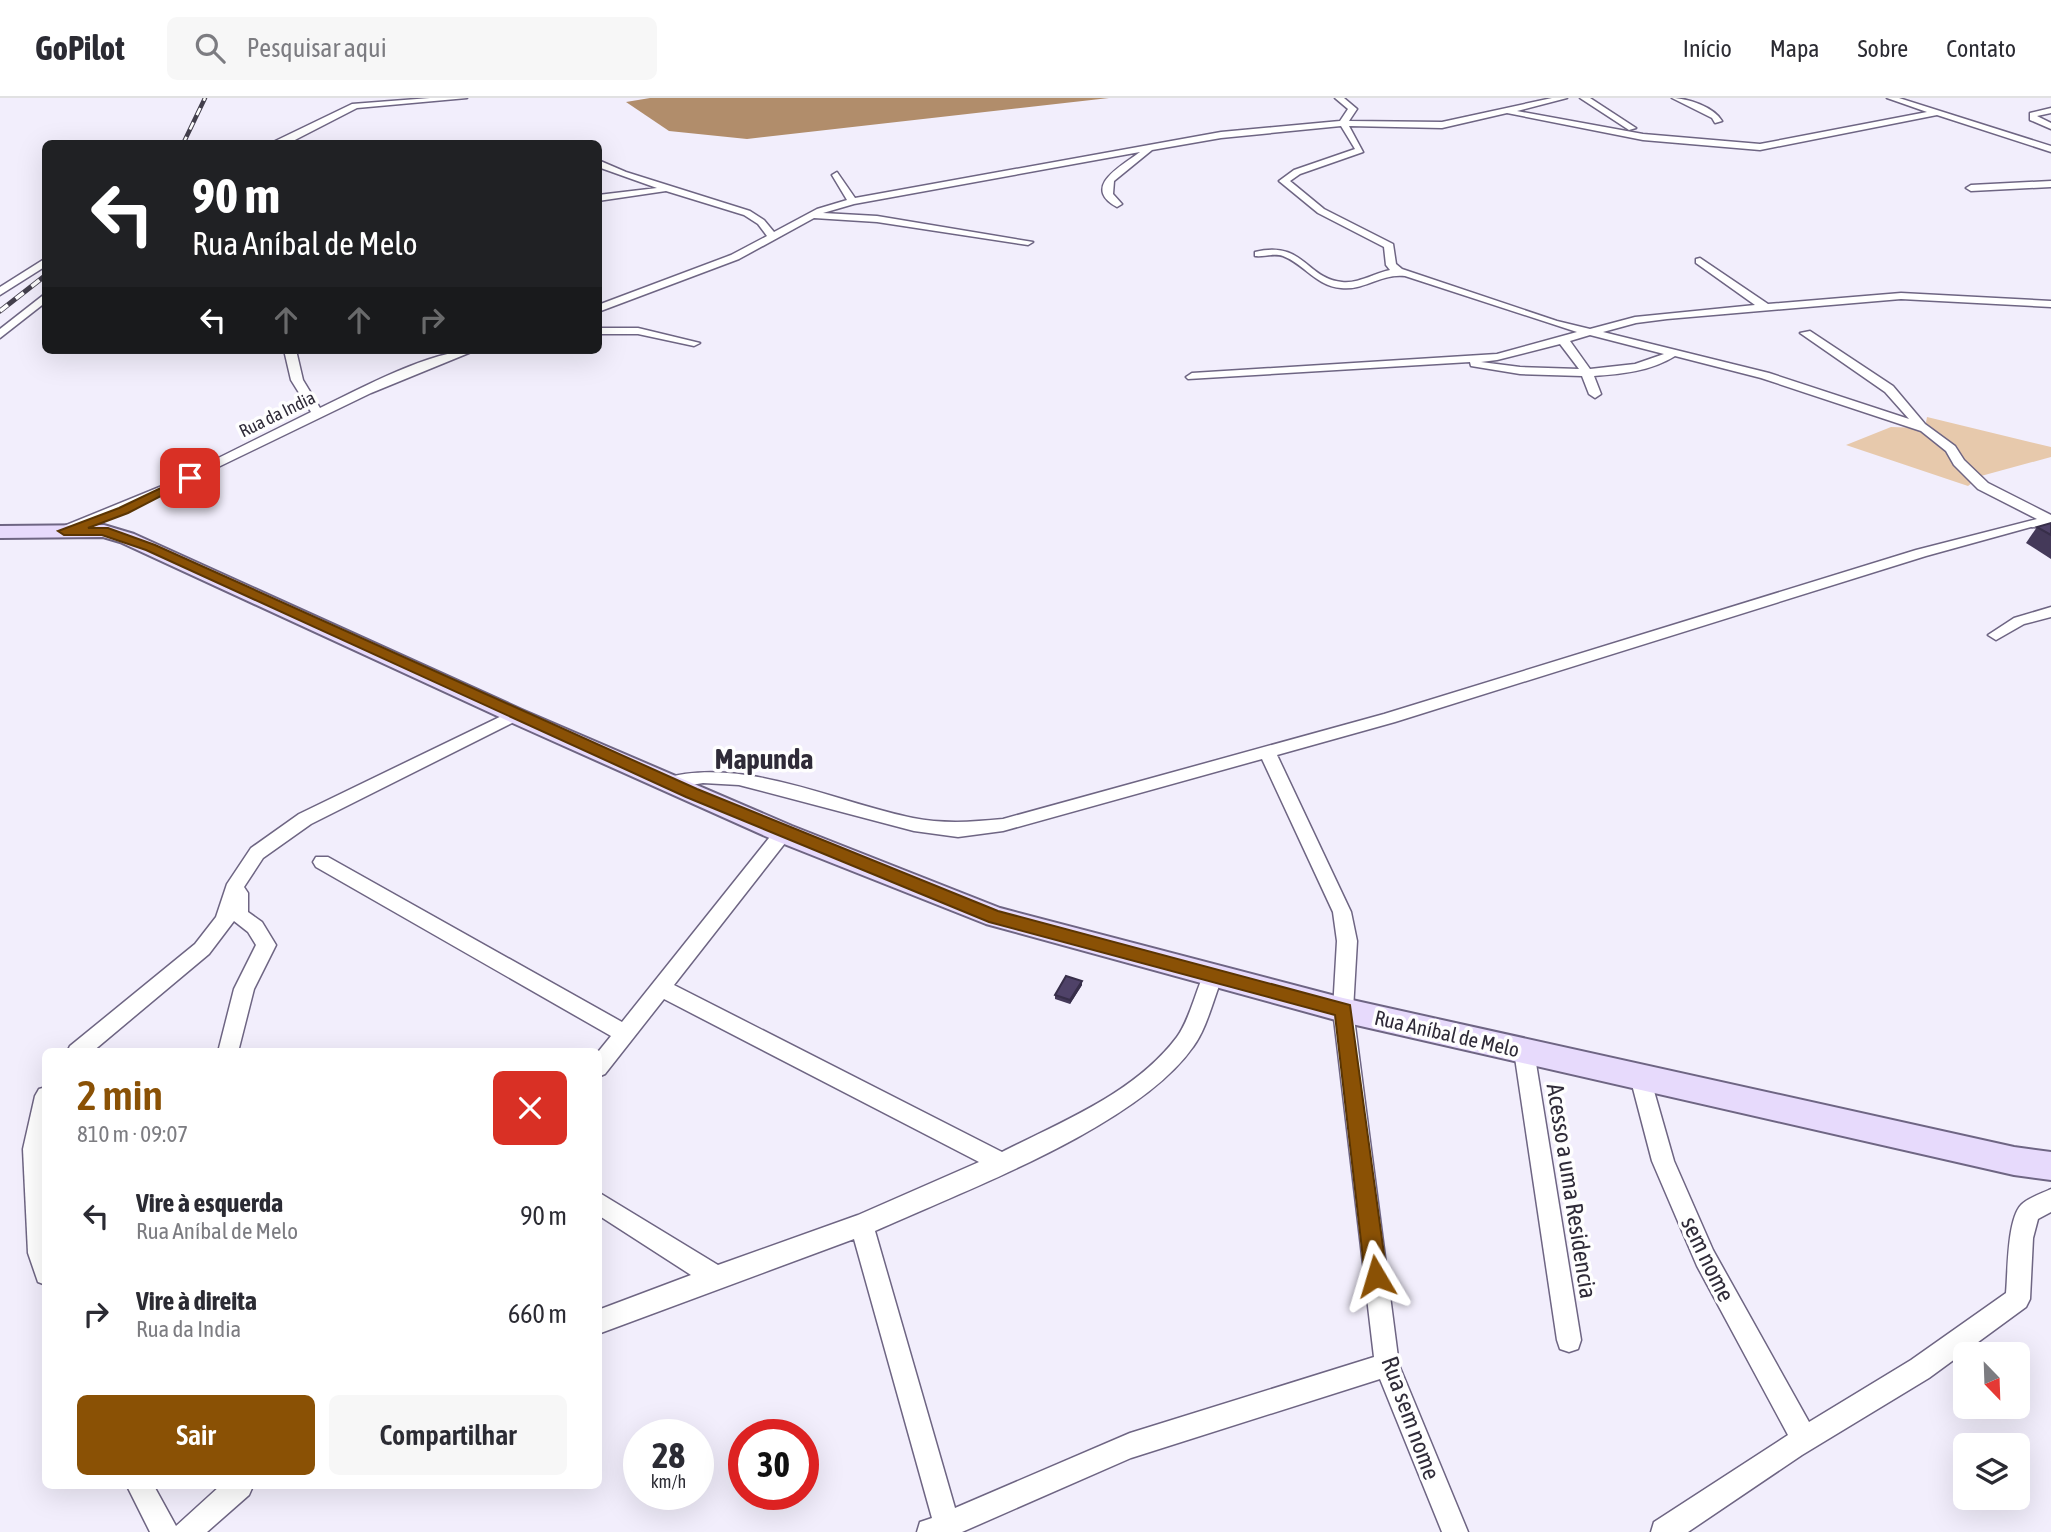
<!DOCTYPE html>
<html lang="pt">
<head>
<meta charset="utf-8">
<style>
	body { margin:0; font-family:"Asap Condensed",sans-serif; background:#f7f7f7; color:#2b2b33; height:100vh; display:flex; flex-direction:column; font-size:26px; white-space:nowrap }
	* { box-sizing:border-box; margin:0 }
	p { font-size:23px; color:#7c7c81 }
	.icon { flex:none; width:38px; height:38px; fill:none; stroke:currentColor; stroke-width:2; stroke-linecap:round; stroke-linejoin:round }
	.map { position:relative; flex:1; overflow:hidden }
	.side { position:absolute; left:42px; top:950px; width:560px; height:441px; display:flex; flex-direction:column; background:#fff; border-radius:10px; box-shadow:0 7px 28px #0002 }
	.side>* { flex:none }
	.guide { position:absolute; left:42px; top:42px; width:560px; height:214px; border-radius:10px; box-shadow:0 7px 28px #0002; background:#202124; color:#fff; overflow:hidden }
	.needle { width:46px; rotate:157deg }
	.fabs { position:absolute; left:1953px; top:1244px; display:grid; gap:14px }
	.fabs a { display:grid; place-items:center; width:77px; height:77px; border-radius:10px; background:#fff; box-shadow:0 7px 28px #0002; font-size:35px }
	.speed { position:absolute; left:623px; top:1321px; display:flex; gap:14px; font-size:35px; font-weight:700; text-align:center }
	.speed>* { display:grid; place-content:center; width:91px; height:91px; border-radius:50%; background:#fff; box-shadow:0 7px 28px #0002; line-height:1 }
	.speed small { font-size:18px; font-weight:400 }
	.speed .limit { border:10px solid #d22; background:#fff; color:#111 }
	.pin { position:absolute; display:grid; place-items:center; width:60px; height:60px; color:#fff; margin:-30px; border-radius:14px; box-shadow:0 4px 10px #0006 }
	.me { position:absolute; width:77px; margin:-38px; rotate:353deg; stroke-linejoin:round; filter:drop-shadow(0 0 5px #0008) }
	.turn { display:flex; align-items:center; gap:24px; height:147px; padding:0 35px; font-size:32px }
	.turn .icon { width:91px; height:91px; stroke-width:2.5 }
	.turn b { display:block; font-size:49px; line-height:60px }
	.lanes { display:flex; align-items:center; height:66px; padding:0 35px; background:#0003; justify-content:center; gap:35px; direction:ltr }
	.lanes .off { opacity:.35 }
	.round { display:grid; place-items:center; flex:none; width:74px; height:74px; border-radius:10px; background:#f7f7f7 }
	.overview { display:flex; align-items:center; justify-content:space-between; height:119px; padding:0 35px }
	h1 { font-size:42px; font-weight:600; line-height:52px; color:#8a5105 }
	.button { display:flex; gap:14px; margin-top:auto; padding:14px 35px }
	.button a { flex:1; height:80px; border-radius:10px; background:#8a5105; color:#fff; font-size:28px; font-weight:600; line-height:80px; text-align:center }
	.button a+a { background:#f7f7f7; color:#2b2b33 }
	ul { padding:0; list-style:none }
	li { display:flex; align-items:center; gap:21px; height:98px; padding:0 35px }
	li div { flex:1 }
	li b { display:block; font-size:26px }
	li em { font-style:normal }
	header { display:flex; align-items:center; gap:42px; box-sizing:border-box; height:98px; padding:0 35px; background:#fff; border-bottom:2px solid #e1e1e2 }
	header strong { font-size:33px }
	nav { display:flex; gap:38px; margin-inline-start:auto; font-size:24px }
	.search { width:490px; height:63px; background:#f7f7f7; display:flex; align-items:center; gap:18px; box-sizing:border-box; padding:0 24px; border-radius:10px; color:#7c7c81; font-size:26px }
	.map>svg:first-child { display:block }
	.green { fill:#e7c9ac }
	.water { fill:#b18d6b }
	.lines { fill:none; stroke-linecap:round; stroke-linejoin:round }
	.street-casing { stroke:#6e6583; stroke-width:3 }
	.secondary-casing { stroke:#6e6583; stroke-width:4 }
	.street { fill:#fff; fill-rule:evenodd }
	.secondary { fill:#e7dafc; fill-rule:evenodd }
	.rail-far1-casing { stroke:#433f4c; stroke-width:4.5 }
	.rail-casing { stroke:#433f4c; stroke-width:5 }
	.rail-far1 { stroke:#fefefe; stroke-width:2.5; stroke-dasharray:8; stroke-linecap:butt }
	.rail { stroke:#fefefe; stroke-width:3.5; stroke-dasharray:10; stroke-linecap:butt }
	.wall { fill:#443959 }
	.shaded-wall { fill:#372e49 }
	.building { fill:#4f4268; stroke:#372e49; stroke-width:2 }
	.route { fill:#8a5105; stroke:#5a3503; stroke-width:2 }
	.labels { text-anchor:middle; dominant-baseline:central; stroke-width:7; stroke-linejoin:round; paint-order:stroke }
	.far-street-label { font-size:18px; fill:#2f2b38; stroke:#fefefe }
	.street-label { font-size:21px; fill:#2f2b38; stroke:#fefefe }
	.near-street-label { font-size:24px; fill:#2f2b38; stroke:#fefefe }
	.district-label { font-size:28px; font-weight:bold; fill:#2f2b38; stroke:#fefefe }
</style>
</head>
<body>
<header>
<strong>GoPilot</strong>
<div class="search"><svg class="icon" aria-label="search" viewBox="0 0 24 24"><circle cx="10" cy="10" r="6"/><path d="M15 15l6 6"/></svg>Pesquisar aqui</div>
<nav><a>Início</a><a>Mapa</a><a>Sobre</a><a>Contato</a></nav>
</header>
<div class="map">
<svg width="2051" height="1434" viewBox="0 0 2051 1434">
	<rect width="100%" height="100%" fill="#f2eefc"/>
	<path class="green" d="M 1927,319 L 2051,349 L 2051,359 L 1981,378 L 1968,388 L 1846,347 L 1891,329 L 1925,330 Z"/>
	<path class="water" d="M 650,0 L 1109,0 L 747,41 L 669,33 L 626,4 Z"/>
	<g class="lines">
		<defs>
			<g id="street">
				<path d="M 430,0 L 467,0 L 357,10 L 291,44 L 269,46 L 352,6 Z"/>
				<path d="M 1335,0 L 1344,0 L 1357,11 L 1349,23 L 1442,24 L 1552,0 L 1567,0 L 1517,13 L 1643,36 L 1760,46 L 1927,14 L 1887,0 L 1899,0 L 2051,48 L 2051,54 L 1937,17 L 1760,52 L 1643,42 L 1507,15 L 1442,30 L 1349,28 L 1363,54 L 1300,76 L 1290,83 L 1324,111 L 1393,146 L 1396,166 L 1402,171 L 1557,223 L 1590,231 L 1635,219 L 1755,207 L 1696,165 L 1696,161 L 1700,160 L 1768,206 L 1901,195 L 2051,203 L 2051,209 L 1901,201 L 1667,221 L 1636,225 L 1603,234 L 1769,275 L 1909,321 L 1885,294 L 1800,235 L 1810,233 L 1893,288 L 1925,326 L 1955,348 L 1964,362 L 1988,385 L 2051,417 L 2051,430 L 2031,429 L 1926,458 L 1395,624 L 1277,657 L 1351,814 L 1357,843 L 1353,912 L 1399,1267 L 1468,1434 L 1442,1434 L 1380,1281 L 1131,1360 L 962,1434 L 917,1434 L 920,1424 L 932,1420 L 854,1141 L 598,1236 L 598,1212 L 691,1177 L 598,1117 L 598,1094 L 718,1167 L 858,1117 L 979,1064 L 664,901 L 605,976 L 598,979 L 598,954 L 611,938 L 316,769 L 313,764 L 316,759 L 328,759 L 622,924 L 777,730 L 789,730 L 792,735 L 789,740 L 674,887 L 1002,1054 C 1063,1023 1135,995 1177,939 C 1190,921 1195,894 1205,874 L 1212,872 L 1219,874 L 1222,880 C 1213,902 1207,930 1193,949 C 1137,1029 965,1092 875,1133 L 955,1410 L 1130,1335 L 1374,1259 L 1333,912 L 1337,843 L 1333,814 L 1262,661 L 1003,733 L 958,739 L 914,733 L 739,687 L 703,685 L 668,691 L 662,689 L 659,685 L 662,681 C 742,657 834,704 913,720 C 943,726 972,724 1003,721 L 1384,616 L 1916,452 L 2037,421 L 1978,391 L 1954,367 L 1946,353 L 1921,333 L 1761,280 L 1675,258 C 1651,273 1622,276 1594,278 L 1601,296 L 1595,300 L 1589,296 L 1582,278 L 1520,276 L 1471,268 L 1470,264 L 1188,281 L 1186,279 L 1192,275 L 1497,256 L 1577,234 L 1405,178 C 1382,175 1363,193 1341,190 C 1316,188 1304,166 1283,158 C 1273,155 1265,159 1255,158 L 1255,154 C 1304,142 1305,180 1342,184 C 1358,186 1375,175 1390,172 L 1386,167 L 1384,149 L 1318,115 L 1279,83 L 1294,72 L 1355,51 L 1341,28 L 1221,40 L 1152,52 L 1114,83 L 1113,96 L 1122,106 L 1117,109 C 1080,89 1123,67 1140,54 L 854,106 L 823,115 L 877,118 L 1033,144 L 1028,147 L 877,124 L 814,120 L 739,161 L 598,214 L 598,207 L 731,157 L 767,138 L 758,126 L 744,117 L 666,93 L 598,103 L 598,97 L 657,90 L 598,69 L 598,62 L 626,74 L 750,113 L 764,122 L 774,134 L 817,111 L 847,102 L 832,77 L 837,74 L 855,100 L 1221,34 L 1340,23 L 1348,11 ZM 1590,237 L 1664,256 L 1635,266 L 1590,271 L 1570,243 ZM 1560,246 L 1579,271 L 1520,269 L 1481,264 L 1497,262 Z"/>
				<path d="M 1580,0 L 1590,0 L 1636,30 L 1629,32 Z"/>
				<path d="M 1672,0 C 1687,0 1714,9 1722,23 L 1715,25 L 1712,20 Z"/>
				<path d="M 2051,10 L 2051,15 L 2037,18 L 2051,25 L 2051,31 L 2030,22 L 2030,15 Z"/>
				<path d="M 2051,83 L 2051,89 L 1971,93 L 1966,90 L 1971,87 Z"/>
				<path d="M 46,160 L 46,168 L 0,197 L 0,189 Z"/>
				<path d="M 46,195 L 46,204 L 0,240 L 0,231 Z"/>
				<path d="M 598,230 L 638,230 L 700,245 L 694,248 L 638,236 L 598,236 Z"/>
				<path d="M 284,252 L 296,252 L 303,282 L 320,310 C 362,290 431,252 476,252 L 371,295 L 121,416 L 69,436 L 59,436 L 59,430 L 162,388 L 311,314 L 291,282 Z"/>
				<path d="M 2051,509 L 2051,519 L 2024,526 L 1996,542 L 1988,537 L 2014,520 Z"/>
				<path d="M 514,612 L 522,617 L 520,621 L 311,726 L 263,760 L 244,789 L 248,795 L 248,814 L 262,824 L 276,847 L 254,891 L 238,954 L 218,954 L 234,891 L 256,847 L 248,834 L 234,823 L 209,856 L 92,954 L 67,954 L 70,948 L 195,846 L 216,819 L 227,786 L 251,750 L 299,716 Z"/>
				<path d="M 1524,944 L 1531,947 L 1534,953 L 1581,1242 L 1578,1251 L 1569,1254 L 1560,1251 L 1557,1242 L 1514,953 L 1517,947 Z"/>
				<path d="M 1640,970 L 1647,973 L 1650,979 L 1674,1063 L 1713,1152 L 1809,1324 L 1911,1262 L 2006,1195 C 2008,1174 2007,1122 2021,1107 C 2027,1100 2043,1095 2051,1091 L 2051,1114 L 2038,1121 L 2033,1140 L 2030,1201 L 2026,1209 L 1929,1280 L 1802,1357 L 1688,1434 L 1651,1434 L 1654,1424 L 1788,1337 L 1697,1168 L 1652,1063 L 1630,979 L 1633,973 Z"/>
				<path d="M 46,989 L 46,1187 L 38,1184 L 28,1155 L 23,1051 L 35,998 L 39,991 Z"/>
				<path d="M 127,1388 L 154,1388 L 176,1428 L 220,1388 L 253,1388 L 249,1397 L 207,1434 L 150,1434 Z"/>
			</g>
			<path id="secondary" d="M 104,427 L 134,436 L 522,612 L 792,728 L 1000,810 L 1343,900 L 2014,1049 L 2051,1054 L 2051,1082 L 2014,1077 L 1343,924 L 986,826 L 774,742 L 506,622 L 120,444 L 103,439 L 0,440 L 0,428 Z"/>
		</defs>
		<use href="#street" class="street-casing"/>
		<use href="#secondary" class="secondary-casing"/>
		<use href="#street" class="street"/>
		<use href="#secondary" class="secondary"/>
		<defs>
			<path id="rail-far1" d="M 183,46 L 205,0"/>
			<path id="rail" d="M 0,213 L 46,177"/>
		</defs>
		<use href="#rail-far1" class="rail-far1-casing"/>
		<use href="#rail" class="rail-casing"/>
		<use href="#rail-far1" class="rail-far1"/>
		<use href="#rail" class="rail"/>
	</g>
	<g class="wall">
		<path d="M 2051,425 L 2051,461 L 2026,445 L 2037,429 Z"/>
		<path d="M 1082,883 L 1082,887 L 1070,906 L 1055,901 L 1055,897 Z"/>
	</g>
	<path class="shaded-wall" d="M 1082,883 L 1082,887 L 1070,906 L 1070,902 Z"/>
	<g class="building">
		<path d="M 2051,425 L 2051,437 L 2037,429 Z"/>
		<path d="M 1066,878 L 1082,883 L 1070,902 L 1055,897 Z"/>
	</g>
	<path class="route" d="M 186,378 L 196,380 L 128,415 L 88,430 L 108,430 L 155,447 L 697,691 L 998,813 L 1350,907 L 1387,1178 L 1383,1186 L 1376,1189 L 1368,1186 L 1365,1178 L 1335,917 L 989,824 L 686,699 L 146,452 L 102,437 L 64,437 L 58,433 L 119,410 Z"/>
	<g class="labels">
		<g class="far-street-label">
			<text transform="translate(277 316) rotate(-26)">Rua da India</text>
		</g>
		<g class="street-label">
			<text transform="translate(1447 935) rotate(13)">Rua Aníbal de Melo</text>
		</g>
		<g class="near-street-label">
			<text transform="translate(1572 1093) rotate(81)">Acesso a uma Residencia</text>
			<text transform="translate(1708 1161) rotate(64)">sem nome</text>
			<text transform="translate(1411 1320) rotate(70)">Rua sem nome</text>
		</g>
		<g class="district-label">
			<text x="764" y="661">Mapunda</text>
		</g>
	</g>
</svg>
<div class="fabs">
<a><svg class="needle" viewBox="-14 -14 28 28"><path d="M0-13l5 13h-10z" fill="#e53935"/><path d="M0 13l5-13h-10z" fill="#7c7c81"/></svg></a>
<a><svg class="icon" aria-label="layers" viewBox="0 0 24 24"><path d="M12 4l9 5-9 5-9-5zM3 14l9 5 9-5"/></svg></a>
</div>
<div class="speed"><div>28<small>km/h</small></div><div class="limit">30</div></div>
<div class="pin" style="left:190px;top:380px;background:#d93025"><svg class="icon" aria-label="arrive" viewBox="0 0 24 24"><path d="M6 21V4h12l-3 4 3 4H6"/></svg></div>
<svg class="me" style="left:1376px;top:1178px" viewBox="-20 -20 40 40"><path d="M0-17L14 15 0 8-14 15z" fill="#8a5105" stroke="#fff" stroke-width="4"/></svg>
<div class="guide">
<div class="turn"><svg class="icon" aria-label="left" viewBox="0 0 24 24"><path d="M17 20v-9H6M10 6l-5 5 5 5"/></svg><div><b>90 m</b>Rua Aníbal de Melo</div></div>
<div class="lanes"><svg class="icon" aria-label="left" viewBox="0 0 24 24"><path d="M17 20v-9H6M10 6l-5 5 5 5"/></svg><svg class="icon off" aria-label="ahead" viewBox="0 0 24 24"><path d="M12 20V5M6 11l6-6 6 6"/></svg><svg class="icon off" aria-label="ahead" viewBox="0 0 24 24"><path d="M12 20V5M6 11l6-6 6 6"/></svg><svg class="icon off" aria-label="right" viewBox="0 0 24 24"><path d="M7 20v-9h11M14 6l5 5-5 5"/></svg></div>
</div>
<section class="side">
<div class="overview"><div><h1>2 min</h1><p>810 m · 09:07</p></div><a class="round" style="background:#d93025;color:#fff"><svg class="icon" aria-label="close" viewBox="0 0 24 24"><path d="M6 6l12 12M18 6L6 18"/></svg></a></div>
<ul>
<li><svg class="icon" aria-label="left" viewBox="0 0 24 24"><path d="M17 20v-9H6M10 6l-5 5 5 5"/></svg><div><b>Vire à esquerda</b><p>Rua Aníbal de Melo</p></div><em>90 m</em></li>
<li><svg class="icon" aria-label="right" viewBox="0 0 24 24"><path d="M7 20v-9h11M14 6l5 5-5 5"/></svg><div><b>Vire à direita</b><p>Rua da India</p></div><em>660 m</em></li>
</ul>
<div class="button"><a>Sair</a><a>Compartilhar</a></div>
</section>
</div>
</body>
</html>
